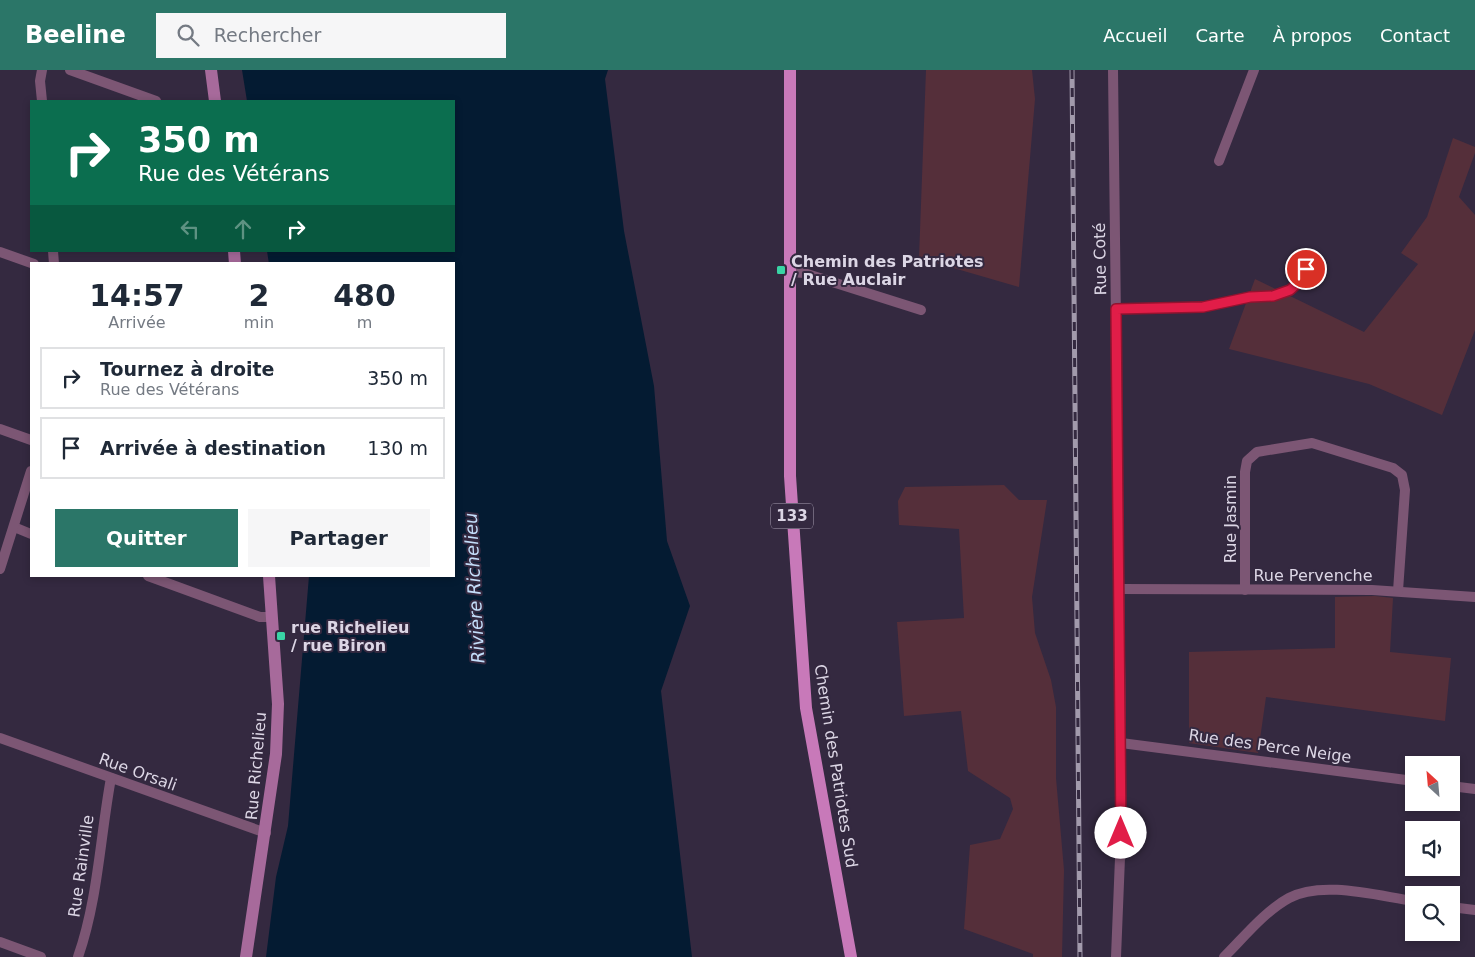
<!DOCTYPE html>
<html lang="fr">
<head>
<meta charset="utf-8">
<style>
	body { margin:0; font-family:"DejaVu Sans",sans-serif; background:#f6f6f7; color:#1f2937; height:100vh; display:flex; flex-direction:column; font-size:19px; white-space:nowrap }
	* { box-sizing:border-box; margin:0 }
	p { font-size:16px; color:#747a83 }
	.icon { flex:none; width:28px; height:28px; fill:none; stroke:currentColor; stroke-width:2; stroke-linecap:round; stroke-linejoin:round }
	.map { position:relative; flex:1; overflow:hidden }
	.sheet { position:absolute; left:30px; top:192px; width:425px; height:315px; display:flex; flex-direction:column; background:#fff; border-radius:0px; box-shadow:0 2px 8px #0003 }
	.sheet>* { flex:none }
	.top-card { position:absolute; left:30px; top:30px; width:425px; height:152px; border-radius:0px; box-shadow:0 2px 8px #0003; background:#0b6e4f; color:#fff; overflow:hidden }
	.needle { width:32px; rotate:334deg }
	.controls { position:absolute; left:1405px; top:686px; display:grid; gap:10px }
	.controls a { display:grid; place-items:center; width:55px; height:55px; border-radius:0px; background:#fff; box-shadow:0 2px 8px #0003; font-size:25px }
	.pin { position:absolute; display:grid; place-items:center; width:42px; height:42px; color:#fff; margin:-21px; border:2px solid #fff; border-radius:50%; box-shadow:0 1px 5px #0007 }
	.me { position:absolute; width:55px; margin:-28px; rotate:0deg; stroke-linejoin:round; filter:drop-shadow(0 0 4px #0008) }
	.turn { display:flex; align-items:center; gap:18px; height:105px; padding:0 25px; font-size:22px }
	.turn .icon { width:65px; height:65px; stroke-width:2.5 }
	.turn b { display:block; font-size:35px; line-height:42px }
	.lanes { display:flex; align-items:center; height:48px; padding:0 25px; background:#0003; justify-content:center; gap:25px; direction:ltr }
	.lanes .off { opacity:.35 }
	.eta { display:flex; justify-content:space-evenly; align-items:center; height:85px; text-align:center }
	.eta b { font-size:30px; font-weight:800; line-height:35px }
	.primary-button { display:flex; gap:10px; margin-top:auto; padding:10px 25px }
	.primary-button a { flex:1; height:58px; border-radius:0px; background:#2b7668; color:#fff; font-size:20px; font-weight:800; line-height:58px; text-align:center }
	.primary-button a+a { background:#f6f6f7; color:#1f2937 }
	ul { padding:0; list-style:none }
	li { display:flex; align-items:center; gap:15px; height:62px; margin:0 10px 8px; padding:0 15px; border:2px solid #e0e1e3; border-radius:0px }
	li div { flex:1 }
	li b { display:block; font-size:19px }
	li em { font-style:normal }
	header { display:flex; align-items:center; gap:30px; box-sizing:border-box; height:70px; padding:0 25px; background:#2b7668; color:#fff }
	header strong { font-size:24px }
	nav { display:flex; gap:28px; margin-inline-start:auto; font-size:18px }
	.search { width:350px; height:45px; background:#f6f6f7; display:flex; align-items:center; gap:12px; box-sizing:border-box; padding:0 18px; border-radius:0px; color:#747a83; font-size:19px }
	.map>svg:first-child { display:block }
	.green { fill:#552f3a }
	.water { fill:#041b32 }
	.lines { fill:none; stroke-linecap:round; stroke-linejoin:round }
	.street { stroke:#7c5674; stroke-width:10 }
	.secondary { stroke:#a76a9b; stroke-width:12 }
	.primary { stroke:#c879b9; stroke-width:12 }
	.rail-casing { stroke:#a29aac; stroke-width:5 }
	.rail { stroke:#342940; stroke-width:3; stroke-dasharray:9; stroke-linecap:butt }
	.route-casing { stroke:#92132f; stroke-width:12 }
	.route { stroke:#e11d48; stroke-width:9 }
	.poi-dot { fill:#39d4a5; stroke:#342940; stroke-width:2 }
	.labels { text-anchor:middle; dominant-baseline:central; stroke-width:4; stroke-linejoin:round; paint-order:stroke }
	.shield { fill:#342940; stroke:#aaa2b4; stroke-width:1 }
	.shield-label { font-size:15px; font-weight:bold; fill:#dcd6e5 }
	.street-label { font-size:16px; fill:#dcd6e5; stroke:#342940 }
	.poi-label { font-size:16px; font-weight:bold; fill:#dcd6e5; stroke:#342940; text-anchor:start }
	.water-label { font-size:18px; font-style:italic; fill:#c3ddf9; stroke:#342940 }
</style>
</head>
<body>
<header>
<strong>Beeline</strong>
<div class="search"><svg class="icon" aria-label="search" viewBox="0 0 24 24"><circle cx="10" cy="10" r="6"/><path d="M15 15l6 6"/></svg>Rechercher</div>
<nav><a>Accueil</a><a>Carte</a><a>À propos</a><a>Contact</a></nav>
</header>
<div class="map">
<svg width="1475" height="887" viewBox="0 0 1475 887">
	<rect width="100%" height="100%" fill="#342940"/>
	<g class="green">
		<path d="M 926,0 L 1032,0 L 1035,29 L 1019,217 L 919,188 Z"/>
		<path d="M 1453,68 L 1475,77 L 1475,83 L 1459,127 L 1475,145 L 1475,260 L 1442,345 L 1369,314 L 1229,279 L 1255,209 L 1364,262 L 1418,194 L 1401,183 L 1427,147 Z"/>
		<path d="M 1004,415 L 1019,430 L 1047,430 L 1032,527 L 1035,563 L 1051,610 L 1056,637 L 1056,708 L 1064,800 L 1062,887 L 1033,887 L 1033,884 L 964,859 L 970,775 L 1000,769 L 1013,739 L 1010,728 L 968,701 L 961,641 L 904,646 L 897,552 L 964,548 L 959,459 L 899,455 L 898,431 L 905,417 Z"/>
		<path d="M 1375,526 L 1393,528 L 1390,582 L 1451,588 L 1445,651 L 1266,627 L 1258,683 L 1189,673 L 1189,582 L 1335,578 L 1335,527 Z"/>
	</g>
	<path class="water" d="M 242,0 L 608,0 L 605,9 L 624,161 L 654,316 L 667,471 L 690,536 L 661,621 L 692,887 L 266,887 L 276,807 L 288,756 L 309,506 L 454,506 L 454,194 L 269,194 L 267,181 L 454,181 L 454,31 L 247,31 Z"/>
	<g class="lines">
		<g class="street">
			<path d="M 70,0 L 156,31"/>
			<path d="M 1113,0 L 1121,673 L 1121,763 L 1116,887"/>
			<path d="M 42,31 L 40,11 L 42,0"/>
			<path d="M 1219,91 L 1254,0"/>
			<path d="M 53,181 L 54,194"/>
			<path d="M 0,182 L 34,194"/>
			<path d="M 791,202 L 804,203 L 921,240"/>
			<path d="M 1116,239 L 1203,237 L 1250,227 L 1273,226 L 1290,220 L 1299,212 L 1306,199"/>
			<path d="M 0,359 L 31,370"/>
			<path d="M 14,457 L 31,464"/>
			<path d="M 0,499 L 31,401"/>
			<path d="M 148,506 L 260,547 L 272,547"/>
			<path d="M 1120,519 L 1372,520 L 1475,527"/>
			<path d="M 1245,520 L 1245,402 L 1247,391 L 1257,382 L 1312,373 L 1393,398 L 1402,405 L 1405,420 L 1398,521"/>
			<path d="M 0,668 L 266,763"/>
			<path d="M 1121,673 L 1414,711"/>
			<path d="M 1451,716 L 1475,719"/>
			<path d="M 1451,837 L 1475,840"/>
			<path d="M 0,872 L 41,887"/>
			<path d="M 78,887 C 98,830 100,768 111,708"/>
			<path d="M 1224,887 C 1244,867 1265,841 1289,828 C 1322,810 1378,826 1414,831"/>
		</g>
		<g class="secondary">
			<path d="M 211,0 L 215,31"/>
			<path d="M 234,181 L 235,194"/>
			<path d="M 246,887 L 276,684 L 278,634 L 269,506"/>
		</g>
		<path class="primary" d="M 790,0 L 790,406 L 806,638 L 851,887"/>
		<defs>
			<path id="rail" d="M 1072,0 L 1080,887"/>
		</defs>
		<use href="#rail" class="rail-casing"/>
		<use href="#rail" class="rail"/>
	</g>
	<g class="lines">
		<defs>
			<path id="route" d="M 1121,763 L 1116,239 L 1203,237 L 1250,227 L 1273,226 L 1290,220 L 1299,212 L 1306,199"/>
		</defs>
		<use href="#route" class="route-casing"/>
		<use href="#route" class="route"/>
	</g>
	<g class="poi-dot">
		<rect x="776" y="195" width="10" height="10" rx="2.5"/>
		<rect x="276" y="561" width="10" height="10" rx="2.5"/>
	</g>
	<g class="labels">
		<rect class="shield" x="771" y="433.5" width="42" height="25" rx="4"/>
		<g class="shield-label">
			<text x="792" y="446">133</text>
		</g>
		<g class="street-label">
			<text transform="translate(1100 189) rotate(-91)">Rue Coté</text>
			<text transform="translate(1230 449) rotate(-90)">Rue Jasmin</text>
			<text x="1313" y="505">Rue Pervenche</text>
			<text transform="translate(1270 676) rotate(8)">Rue des Perce Neige</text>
			<text transform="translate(256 696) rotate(-85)">Rue Richelieu</text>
			<text transform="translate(836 696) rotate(81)">Chemin des Patriotes Sud</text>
			<text transform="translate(138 702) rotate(20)">Rue Orsali</text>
			<text transform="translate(81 796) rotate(-82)">Rue Rainville</text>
		</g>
		<g class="poi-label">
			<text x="791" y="191">Chemin des Patriotes<tspan x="791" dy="18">/ Rue Auclair</tspan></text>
			<text x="291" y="557">rue Richelieu<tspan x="291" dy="18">/ rue Biron</tspan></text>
		</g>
		<g class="water-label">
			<text transform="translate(474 518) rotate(-93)">Rivière Richelieu</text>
		</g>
	</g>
</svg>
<div class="controls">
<a><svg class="needle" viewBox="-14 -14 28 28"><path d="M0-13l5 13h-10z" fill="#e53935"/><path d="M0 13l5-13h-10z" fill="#747a83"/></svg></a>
<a><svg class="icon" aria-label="sound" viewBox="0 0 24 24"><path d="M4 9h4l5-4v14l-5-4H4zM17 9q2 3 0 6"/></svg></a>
<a><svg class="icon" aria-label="search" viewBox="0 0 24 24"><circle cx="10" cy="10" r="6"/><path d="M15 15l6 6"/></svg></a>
</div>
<div class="pin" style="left:1306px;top:199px;background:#d93025"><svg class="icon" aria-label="arrive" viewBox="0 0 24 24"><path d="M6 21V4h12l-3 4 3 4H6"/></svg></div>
<svg class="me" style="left:1121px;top:763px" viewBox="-20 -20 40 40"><circle r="19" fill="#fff"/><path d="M0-13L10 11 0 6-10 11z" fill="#e11d48"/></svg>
<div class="top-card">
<div class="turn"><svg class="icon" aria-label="right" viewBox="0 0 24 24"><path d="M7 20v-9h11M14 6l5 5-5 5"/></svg><div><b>350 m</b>Rue des Vétérans</div></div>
<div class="lanes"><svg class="icon off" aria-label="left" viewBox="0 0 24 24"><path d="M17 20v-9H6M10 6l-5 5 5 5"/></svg><svg class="icon off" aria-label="ahead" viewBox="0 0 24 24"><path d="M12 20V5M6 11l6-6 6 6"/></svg><svg class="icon" aria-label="right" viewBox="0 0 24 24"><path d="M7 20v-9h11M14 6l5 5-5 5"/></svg></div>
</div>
<section class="sheet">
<div class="eta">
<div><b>14:57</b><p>Arrivée</p></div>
<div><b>2</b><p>min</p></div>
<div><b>480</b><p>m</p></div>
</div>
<ul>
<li><svg class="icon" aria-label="right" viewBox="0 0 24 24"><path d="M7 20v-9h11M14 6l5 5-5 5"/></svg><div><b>Tournez à droite</b><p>Rue des Vétérans</p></div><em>350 m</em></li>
<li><svg class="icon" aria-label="arrive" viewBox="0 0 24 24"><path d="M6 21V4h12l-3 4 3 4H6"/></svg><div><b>Arrivée à destination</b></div><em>130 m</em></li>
</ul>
<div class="primary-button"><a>Quitter</a><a>Partager</a></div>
</section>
</div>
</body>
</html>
